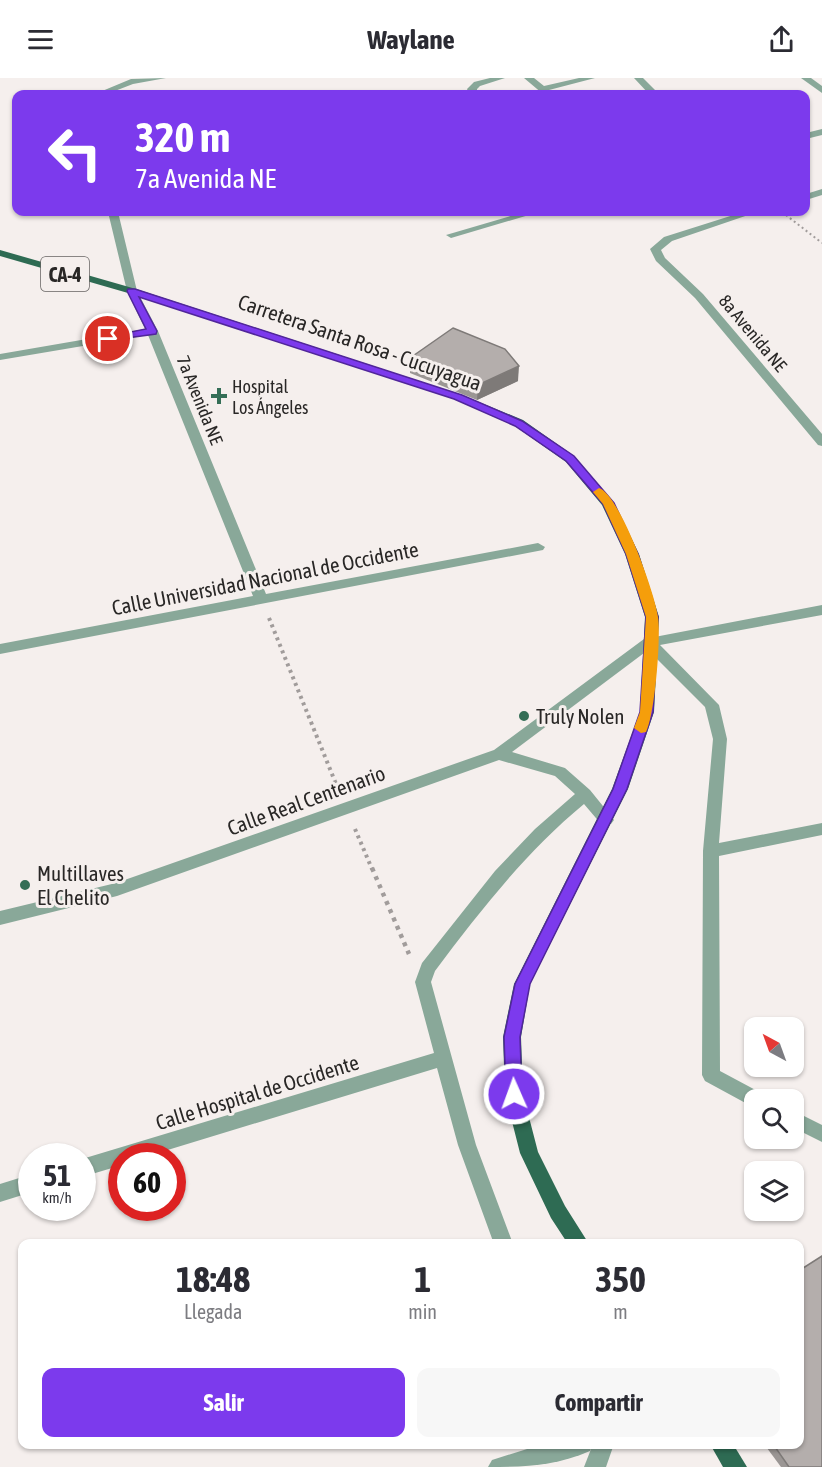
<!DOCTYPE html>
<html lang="es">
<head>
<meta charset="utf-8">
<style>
	body { margin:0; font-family:"Asap Condensed",sans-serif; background:#f7f7f7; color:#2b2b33; height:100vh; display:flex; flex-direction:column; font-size:22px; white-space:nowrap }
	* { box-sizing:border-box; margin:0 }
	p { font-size:20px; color:#7c7c81 }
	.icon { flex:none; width:33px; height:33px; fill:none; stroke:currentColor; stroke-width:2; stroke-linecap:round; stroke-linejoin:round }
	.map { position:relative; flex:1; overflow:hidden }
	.panel { position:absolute; left:18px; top:1161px; width:786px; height:210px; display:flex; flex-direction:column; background:#fff; border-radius:12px; box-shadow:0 2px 4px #0004 }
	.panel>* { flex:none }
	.top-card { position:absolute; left:12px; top:12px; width:798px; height:126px; border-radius:12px; box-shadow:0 2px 4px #0004; background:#7c3aed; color:#fff; overflow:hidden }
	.needle { width:39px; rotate:319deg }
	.controls { position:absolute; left:744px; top:939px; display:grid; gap:12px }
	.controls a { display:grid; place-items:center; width:60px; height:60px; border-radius:12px; background:#fff; box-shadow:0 2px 4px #0004; font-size:30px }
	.speed { position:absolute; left:18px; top:1065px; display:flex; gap:12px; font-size:30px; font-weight:700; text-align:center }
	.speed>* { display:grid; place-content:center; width:78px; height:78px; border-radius:50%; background:#fff; box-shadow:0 2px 4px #0004; line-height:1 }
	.speed small { font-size:15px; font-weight:400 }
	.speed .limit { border:9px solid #d22; background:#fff; color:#111 }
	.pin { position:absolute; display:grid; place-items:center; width:51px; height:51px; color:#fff; margin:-26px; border:3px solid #fff; border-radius:50%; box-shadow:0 2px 6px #0007 }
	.me { position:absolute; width:66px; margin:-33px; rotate:358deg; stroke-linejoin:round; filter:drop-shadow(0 0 4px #0008) }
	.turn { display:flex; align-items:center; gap:21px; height:126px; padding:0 24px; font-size:27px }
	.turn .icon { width:78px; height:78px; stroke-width:2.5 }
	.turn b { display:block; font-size:42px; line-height:51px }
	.eta { display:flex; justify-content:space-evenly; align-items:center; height:102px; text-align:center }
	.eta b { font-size:36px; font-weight:700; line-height:42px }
	.action { display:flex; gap:12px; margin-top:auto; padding:12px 24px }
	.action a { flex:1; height:69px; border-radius:12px; background:#7c3aed; color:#fff; font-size:24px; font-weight:700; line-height:69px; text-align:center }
	.action a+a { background:#f7f7f7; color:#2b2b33 }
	header { display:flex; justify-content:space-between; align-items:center; height:78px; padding:0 24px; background:#fff; font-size:27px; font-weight:700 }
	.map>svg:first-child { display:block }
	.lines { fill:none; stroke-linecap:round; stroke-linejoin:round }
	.path-far2 { stroke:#a19c9b; stroke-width:2; stroke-dasharray:2 3; stroke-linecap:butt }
	.path-far1 { stroke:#a19c9b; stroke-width:4; stroke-dasharray:3 4; stroke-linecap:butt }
	.path { stroke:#a19c9b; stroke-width:4.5; stroke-dasharray:4 5; stroke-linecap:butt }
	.minor { fill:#89a899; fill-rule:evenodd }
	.major { fill:#2e6b53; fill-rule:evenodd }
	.wall { fill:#9b9694 }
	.shaded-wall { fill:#7e7a78 }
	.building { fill:#b4aeac; stroke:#7e7a78; stroke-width:1.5 }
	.route { fill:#7c3aed; stroke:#51269a; stroke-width:1.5 }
	.slow { fill:#f59e0b }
	.poi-dot { fill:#346e56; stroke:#f5efed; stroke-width:2 }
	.labels { text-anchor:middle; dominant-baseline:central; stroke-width:6; stroke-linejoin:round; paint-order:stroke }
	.far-street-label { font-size:18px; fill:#292726; stroke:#f5efed }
	.far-poi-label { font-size:18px; fill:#292726; stroke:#f5efed; text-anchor:start }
	.shield { fill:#f5efed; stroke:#666362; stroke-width:1.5 }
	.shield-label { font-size:20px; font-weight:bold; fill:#292726 }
	.street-label { font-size:21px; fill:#292726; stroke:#f5efed }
	.poi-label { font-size:21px; fill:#292726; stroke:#f5efed; text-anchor:start }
</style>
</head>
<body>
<header><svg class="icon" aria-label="menu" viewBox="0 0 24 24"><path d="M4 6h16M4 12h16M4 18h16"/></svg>Waylane<svg class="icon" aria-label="share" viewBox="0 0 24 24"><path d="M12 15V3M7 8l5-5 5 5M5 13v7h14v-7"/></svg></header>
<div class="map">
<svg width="822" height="1389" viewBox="0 0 822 1389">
	<rect width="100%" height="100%" fill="#f5efed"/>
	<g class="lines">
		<path class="path-far2" d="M 782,134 L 822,165"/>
		<g class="path-far1">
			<path d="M 269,540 L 338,711"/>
			<path d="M 355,751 L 372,791"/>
		</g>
		<path class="path" d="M 372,790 L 409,876"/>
		<g class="minor">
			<path d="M 166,0 L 133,6 L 107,16 L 95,16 L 131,1 Z"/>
			<path d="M 490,0 L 505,0 L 480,8 L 477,11 L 477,16 L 469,16 L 467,11 L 474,4 Z"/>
			<path d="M 524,0 L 534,0 L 544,8 L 579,0 L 595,0 L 549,12 L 552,16 L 543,16 Z"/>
			<path d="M 634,0 L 643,0 L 659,16 L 649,16 Z"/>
			<path d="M 801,0 L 811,0 L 822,8 L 822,15 Z"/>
			<path d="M 822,51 L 822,57 L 806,61 L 806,55 Z"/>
			<path d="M 822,111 L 822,117 L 806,122 L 806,116 Z"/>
			<path d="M 108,134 L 118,134 L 137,213 L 158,253 L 266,516 L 538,465 L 545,469 L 543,472 L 0,576 L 0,566 L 253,518 L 148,257 L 0,282 L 0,276 L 145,251 L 127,213 Z"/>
			<path d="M 524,134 L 539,134 L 451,160 L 446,157 Z"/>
			<path d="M 743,134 L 757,134 L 672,163 L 661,172 L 665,180 L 703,216 L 822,356 L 822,368 L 818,367 L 695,220 L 656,183 L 650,171 L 664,159 Z"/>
			<path d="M 822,527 L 822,537 L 660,567 L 719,627 L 727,661 L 719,765 L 822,745 L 822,757 L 719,778 L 720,993 L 763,1016 L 766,1022 L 754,1022 L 754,1029 L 751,1028 L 705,1003 L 702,997 L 703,773 L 713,661 L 705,629 L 648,572 L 512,674 L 565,690 L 590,712 L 611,738 L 614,742 L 611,746 L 601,746 L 584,726 C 526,774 480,833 435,893 L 431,904 L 476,1067 L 513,1166 L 494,1166 L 458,1067 L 437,990 L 148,1078 L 122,1078 L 122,1087 L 82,1099 L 82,1081 L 434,975 L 415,904 L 422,885 L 495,793 L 535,751 L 575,716 L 555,698 L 499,682 L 117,818 L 0,847 L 0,833 L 116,805 L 494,672 L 644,561 Z"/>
			<path d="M 794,1033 L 822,1047 L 822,1064 L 794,1050 Z"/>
			<path d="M 32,1096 L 32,1114 L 0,1124 L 0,1106 Z"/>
			<path d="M 543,1366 L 593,1366 L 590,1373 C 555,1388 526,1389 488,1389 L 492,1382 Z"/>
			<path d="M 593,1366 L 614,1366 L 606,1389 L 584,1389 Z"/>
		</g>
		<g class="major">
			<path d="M 0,172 L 136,211 L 462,317 L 523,342 L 574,378 L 614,425 L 639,476 L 659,539 L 654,634 L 628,711 L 530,906 L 521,959 L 523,1016 L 538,1074 L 565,1128 L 589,1166 L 568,1166 L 551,1140 L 520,1075 L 505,1016 L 503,959 L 514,906 L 612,711 L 640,634 L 645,539 L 625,476 L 602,427 L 566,384 L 515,348 L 454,321 L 128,215 L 0,178 Z"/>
			<path d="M 710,1366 L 733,1366 L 747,1389 L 723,1389 Z"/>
		</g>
	</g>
	<g class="wall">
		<path d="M 410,280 L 518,303 L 477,322 L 410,295 Z"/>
		<path d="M 764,1366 L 800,1366 L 822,1389 L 781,1389 Z"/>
	</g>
	<path class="shaded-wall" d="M 519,288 L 518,303 L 477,322 L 478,307 Z"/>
	<g class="building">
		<path d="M 453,250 L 505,271 L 519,288 L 478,307 L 410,280 Z"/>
		<path d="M 822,1178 L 822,1389 L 789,1389 L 773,1366 L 800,1366 L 800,1192 Z"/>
	</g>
	<path class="route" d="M 128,211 L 135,211 L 462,317 L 522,343 L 574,378 L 614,425 L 638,476 L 658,539 L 653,634 L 627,711 L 530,906 L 520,959 L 522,1016 L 520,1021 L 514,1023 L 508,1021 L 506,1016 L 504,959 L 515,906 L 613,711 L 640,634 L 646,539 L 626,476 L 603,426 L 566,383 L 515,348 L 454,321 L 139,219 L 157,253 L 156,256 L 105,263 L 105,259 L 146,251 L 127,213 Z"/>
	<path class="slow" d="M 599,410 C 620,417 655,515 658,539 C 661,560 655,636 646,654 L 641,655 L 634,650 L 640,634 L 646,539 L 626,476 L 603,426 L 593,414 Z"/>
	<g class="poi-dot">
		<path d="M216 309h6v6h6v6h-6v6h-6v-6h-6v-6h6z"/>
		<circle cx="524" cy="638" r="6"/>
		<circle cx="25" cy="807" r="6"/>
	</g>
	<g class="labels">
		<g class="far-street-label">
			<text transform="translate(753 255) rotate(50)">8a Avenida NE</text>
			<text transform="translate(200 322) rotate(68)">7a Avenida NE</text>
		</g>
		<g class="far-poi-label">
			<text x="232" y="308">Hospital<tspan x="232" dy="21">Los Ángeles</tspan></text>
		</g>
		<rect class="shield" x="41" y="179" width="48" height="34" rx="4.5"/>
		<g class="shield-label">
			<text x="65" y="196">CA-4</text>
		</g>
		<g class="street-label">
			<text transform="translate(360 264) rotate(19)">Carretera Santa Rosa - Cucuyagua</text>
			<text transform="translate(265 500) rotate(-11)">Calle Universidad Nacional de Occidente</text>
			<text transform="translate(306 722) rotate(-20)">Calle Real Centenario</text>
			<text transform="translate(257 1014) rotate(-17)">Calle Hospital de Occidente</text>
		</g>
		<g class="poi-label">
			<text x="536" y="638">Truly Nolen</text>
			<text x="37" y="795">Multillaves<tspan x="37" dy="24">El Chelito</tspan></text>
		</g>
	</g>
</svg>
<div class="controls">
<a><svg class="needle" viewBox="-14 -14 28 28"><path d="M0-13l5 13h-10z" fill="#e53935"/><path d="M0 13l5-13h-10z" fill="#7c7c81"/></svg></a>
<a><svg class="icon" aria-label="search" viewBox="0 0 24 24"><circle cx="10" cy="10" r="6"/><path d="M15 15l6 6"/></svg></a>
<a><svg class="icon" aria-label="layers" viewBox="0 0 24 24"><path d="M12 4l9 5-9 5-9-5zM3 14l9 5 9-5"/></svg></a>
</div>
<div class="speed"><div>51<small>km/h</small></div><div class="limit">60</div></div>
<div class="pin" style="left:108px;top:261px;background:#d93025"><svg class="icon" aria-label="arrive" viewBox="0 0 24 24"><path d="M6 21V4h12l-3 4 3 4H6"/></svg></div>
<svg class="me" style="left:514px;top:1016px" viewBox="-20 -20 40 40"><circle r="17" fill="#7c3aed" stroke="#fff" stroke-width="3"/><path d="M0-11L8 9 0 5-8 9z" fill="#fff"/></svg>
<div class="top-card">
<div class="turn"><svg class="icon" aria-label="left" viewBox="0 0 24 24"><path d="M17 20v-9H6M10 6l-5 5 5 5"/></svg><div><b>320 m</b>7a Avenida NE</div></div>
</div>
<section class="panel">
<div class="eta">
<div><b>18:48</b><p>Llegada</p></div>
<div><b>1</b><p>min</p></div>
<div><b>350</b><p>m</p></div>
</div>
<div class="action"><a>Salir</a><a>Compartir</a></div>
</section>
</div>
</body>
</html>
